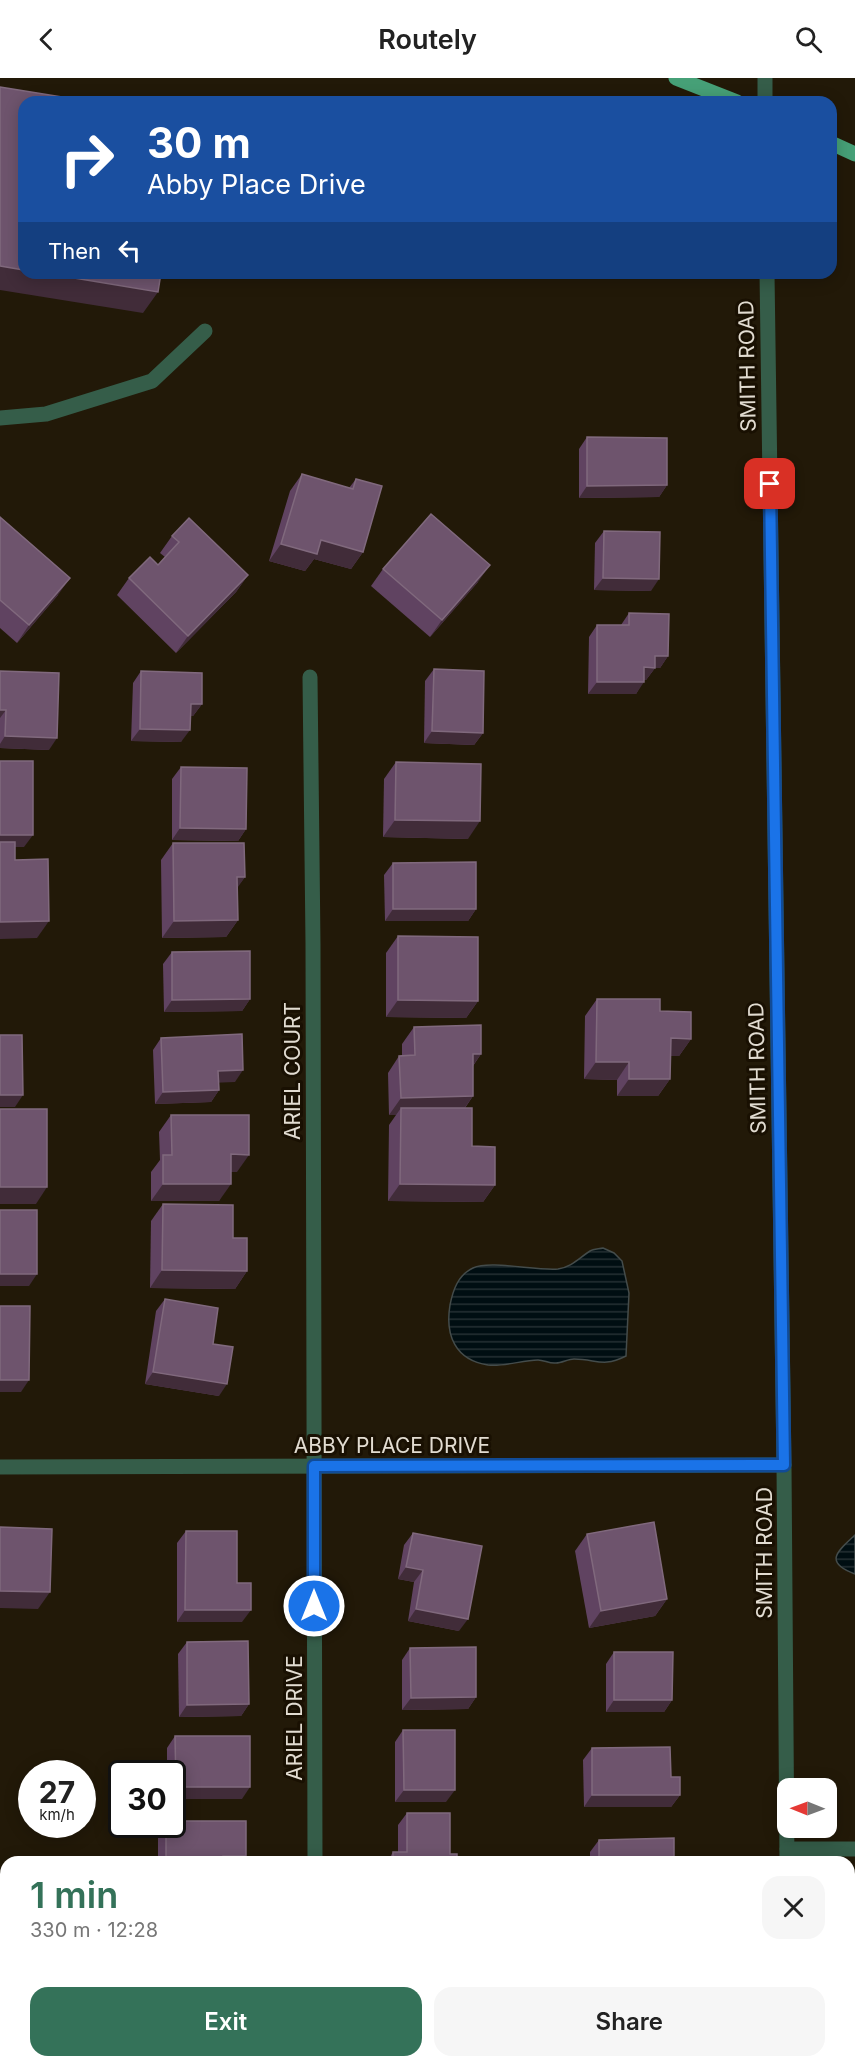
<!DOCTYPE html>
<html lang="en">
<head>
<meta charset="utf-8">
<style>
	body { margin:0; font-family:Inter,sans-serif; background:#f6f6f6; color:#222; height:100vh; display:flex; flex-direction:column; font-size:22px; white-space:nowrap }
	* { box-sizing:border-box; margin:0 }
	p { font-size:20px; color:#767676 }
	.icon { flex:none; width:33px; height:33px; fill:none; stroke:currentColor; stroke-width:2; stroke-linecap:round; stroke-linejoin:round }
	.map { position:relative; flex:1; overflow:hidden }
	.details { position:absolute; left:0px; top:1778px; width:855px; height:212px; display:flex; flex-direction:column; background:#fff; border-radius:18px 18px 0 0; box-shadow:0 3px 15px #0003 }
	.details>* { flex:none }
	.guide { position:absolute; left:18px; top:18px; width:819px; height:183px; border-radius:18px; box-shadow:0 3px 15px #0003; background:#1a4fa0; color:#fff; overflow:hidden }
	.needle { width:39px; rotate:271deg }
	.tools { position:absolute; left:777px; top:1700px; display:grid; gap:12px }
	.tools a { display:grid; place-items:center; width:60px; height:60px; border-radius:12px; background:#fff; box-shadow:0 3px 15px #0003; font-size:30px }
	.speed { position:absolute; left:18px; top:1682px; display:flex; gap:12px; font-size:30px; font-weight:700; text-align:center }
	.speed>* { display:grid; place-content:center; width:78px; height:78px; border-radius:50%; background:#fff; box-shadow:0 3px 15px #0003; line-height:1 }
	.speed small { font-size:15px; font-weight:400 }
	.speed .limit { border:3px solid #111; border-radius:9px; background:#fff; color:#111 }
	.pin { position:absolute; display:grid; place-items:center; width:51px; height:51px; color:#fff; margin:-26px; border-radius:12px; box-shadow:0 3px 9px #0006 }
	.me { position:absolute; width:66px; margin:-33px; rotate:0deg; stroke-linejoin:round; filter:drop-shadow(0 0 4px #0008) }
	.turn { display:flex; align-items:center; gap:21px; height:126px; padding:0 30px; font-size:27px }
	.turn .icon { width:78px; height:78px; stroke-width:2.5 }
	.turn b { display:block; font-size:42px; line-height:51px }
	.then { display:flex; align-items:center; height:57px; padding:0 30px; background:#0003; gap:12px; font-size:22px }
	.round { display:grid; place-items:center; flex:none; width:63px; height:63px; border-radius:18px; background:#f6f6f6 }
	.summary { display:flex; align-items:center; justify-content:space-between; height:102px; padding:0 30px }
	h1 { font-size:36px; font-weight:600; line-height:45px; color:#347259 }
	.cta { display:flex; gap:12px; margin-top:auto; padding:12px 30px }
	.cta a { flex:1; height:69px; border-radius:18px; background:#347259; color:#fff; font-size:24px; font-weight:600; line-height:69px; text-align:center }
	.cta a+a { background:#f6f6f6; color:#222 }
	header { display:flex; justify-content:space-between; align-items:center; height:78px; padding:0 30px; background:#fff; font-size:27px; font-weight:600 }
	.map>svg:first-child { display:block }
	.water { fill:url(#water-rules); stroke:#444c4b; stroke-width:1.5 }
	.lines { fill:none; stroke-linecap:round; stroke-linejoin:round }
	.minor { stroke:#355d49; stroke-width:15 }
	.major { stroke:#46a077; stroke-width:15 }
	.wall { fill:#604361 }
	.shaded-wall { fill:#412c39 }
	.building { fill:#6e546d; stroke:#80697d; stroke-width:1.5 }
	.route-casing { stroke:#114b97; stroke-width:15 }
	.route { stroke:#1a73e8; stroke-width:10 }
	.labels { text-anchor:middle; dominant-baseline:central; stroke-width:6; stroke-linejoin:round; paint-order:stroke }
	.street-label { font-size:21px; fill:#e2dcd1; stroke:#191002 }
</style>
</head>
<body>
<header><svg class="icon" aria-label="back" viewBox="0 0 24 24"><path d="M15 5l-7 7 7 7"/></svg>Routely<svg class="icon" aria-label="search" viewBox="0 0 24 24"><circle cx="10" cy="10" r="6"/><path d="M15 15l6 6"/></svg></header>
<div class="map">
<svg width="855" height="1988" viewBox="0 0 855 1988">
	<defs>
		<pattern id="water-rules" width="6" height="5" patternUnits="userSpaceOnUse" patternTransform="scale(1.5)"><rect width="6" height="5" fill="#000e12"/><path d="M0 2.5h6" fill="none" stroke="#253033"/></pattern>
	</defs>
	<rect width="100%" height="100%" fill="#221908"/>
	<g class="water">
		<path d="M 603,1170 L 614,1175 L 622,1183 L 629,1215 L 626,1278 C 602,1290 597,1281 574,1281 C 568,1281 562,1285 556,1285 C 550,1286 544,1282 538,1282 C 522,1282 505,1289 488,1287 C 455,1282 445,1257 450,1227 C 453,1212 458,1197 473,1190 C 490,1182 536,1193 558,1191 C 572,1189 579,1180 590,1173 C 593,1171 599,1171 603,1170 Z"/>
		<path d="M 855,1457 L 855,1496 C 822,1484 839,1472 855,1457 Z"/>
		<path d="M 855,1845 L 855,1928 C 850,1902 845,1871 855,1845 Z"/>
	</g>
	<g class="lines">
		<g class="minor">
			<path d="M 765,0 L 765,24"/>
			<path d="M 767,195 L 784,1387 L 787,1784"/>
			<path d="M 0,340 L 46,336 L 152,303 L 205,253"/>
			<path d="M 310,599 L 313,866 L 315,1784"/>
			<path d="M 0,1389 L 784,1387"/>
			<path d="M 787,1771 L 855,1771"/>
			<path d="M 316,1983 L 316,1988"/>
			<path d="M 789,1983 L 789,1988"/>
		</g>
		<g class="major">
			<path d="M 676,0 L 737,24"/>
			<path d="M 831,65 L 855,76"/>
		</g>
	</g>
	<g class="wall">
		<path d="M 587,359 L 667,407 L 659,419 L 579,420 L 579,371 Z"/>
		<path d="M 302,396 L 349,410 L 356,401 L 363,474 L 351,491 L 314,481 L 305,493 L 269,483 L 290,413 Z"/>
		<path d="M 0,439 L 58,517 L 17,565 L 0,550 Z"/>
		<path d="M 604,453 L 651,513 L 594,512 L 595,465 Z"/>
		<path d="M 172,458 L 248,497 L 236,514 L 176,575 L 117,517 L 129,500 L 158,487 L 165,479 L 160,475 Z"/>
		<path d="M 383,491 L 478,504 L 430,559 L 371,508 Z"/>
		<path d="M 629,535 L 668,578 L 660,590 L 655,590 L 646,602 L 644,602 L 636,616 L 588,616 L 589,559 L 597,547 L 621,547 Z"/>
		<path d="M 434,591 L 483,655 L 474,667 L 424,665 L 425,603 Z"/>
		<path d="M 0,593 L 49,672 L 0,670 Z"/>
		<path d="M 141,593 L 202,626 L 193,638 L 190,638 L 181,664 L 131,663 L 133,605 Z"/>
		<path d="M 396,684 L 468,761 L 383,759 L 384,701 Z"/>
		<path d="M 181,689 L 246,751 L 238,763 L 172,762 L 172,701 Z"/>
		<path d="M 173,765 L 245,799 L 237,809 L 238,842 L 226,859 L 162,860 L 161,782 Z"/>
		<path d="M 393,785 L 476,831 L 468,843 L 385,843 L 384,797 Z"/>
		<path d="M 398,858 L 478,923 L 466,940 L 386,939 L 386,875 Z"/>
		<path d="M 172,874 L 250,921 L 242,933 L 164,934 L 163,886 Z"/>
		<path d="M 597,921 L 660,933 L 691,961 L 679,978 L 671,978 L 670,1001 L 658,1018 L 617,1018 L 617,1002 L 584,1001 L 585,938 Z"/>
		<path d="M 414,949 L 481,976 L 473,988 L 473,1018 L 465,1030 L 472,1068 L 495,1107 L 483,1124 L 388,1123 L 389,1047 L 396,1037 L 389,1037 L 388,995 L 399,978 L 402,978 L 402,966 Z"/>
		<path d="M 161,960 L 235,1004 L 219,1004 L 219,1012 L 211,1024 L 155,1026 L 153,972 Z"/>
		<path d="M 171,1037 L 237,1094 L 231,1094 L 219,1123 L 151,1123 L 151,1094 L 160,1082 L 159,1054 Z"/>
		<path d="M 163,1126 L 233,1160 L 247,1193 L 235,1211 L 150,1210 L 151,1143 Z"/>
		<path d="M 165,1221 L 213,1266 L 219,1318 L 145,1306 L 156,1233 Z"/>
		<path d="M 186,1453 L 237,1505 L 242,1544 L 177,1544 L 177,1465 Z"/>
		<path d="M 413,1455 L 459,1553 L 408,1543 L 414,1504 L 398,1501 L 404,1467 Z"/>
		<path d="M 587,1456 L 667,1521 L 655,1538 L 589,1550 L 575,1473 Z"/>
		<path d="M 187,1564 L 249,1626 L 241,1638 L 179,1639 L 178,1576 Z"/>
		<path d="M 410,1570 L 476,1619 L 468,1631 L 402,1632 L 402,1582 Z"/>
		<path d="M 614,1574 L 672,1622 L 664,1634 L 606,1634 L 606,1586 Z"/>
		<path d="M 403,1652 L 446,1724 L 395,1724 L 395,1664 Z"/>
		<path d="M 175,1658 L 242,1721 L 172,1721 L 172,1695 L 167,1695 L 167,1670 Z"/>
		<path d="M 592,1670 L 680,1717 L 671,1729 L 584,1729 L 583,1682 Z"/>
		<path d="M 407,1735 L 450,1776 L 457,1784 L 387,1784 L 393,1774 L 398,1774 L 398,1747 Z"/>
		<path d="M 164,1746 L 172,1746 L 242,1784 L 158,1784 L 158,1755 Z"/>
		<path d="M 599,1762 L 674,1784 L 590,1784 L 590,1774 Z"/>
		<path d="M 185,1983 L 229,1983 L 225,1988 L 185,1988 Z"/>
		<path d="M 388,1983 L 471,1983 L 468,1988 L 388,1988 Z"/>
		<path d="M 593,1983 L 683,1983 L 683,1986 L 682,1988 L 593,1988 Z"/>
	</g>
	<g class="shaded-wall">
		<path d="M 0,188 L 24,192 L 24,195 L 44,195 L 158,214 L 143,235 L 0,212 Z"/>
		<path d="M 667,407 L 659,419 L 579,420 L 587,408 Z"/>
		<path d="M 321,462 L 363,474 L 351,491 L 314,481 L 305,493 L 269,483 L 281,466 Z"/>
		<path d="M 490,487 L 478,504 L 430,559 L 442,542 Z"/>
		<path d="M 248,497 L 236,514 L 176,575 L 188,558 Z"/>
		<path d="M 70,500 L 58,517 L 17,565 L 29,547 Z"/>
		<path d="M 603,500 L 659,501 L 651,513 L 594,512 Z"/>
		<path d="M 655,578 L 668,578 L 660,590 L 655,590 L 646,602 L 636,601 L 644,589 Z"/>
		<path d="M 597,604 L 644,604 L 636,616 L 588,616 Z"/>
		<path d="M 191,626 L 202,626 L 193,638 L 182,638 Z"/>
		<path d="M 0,632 L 6,632 L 0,640 Z"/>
		<path d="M 140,651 L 190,652 L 181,664 L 131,663 Z"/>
		<path d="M 432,653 L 483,655 L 474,667 L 424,665 Z"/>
		<path d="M 5,658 L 57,660 L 49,672 L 0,670 L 0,666 Z"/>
		<path d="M 395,742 L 480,743 L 468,761 L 383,759 Z"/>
		<path d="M 180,750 L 246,751 L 238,763 L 172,762 Z"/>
		<path d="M 0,757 L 33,757 L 24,769 L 0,769 Z"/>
		<path d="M 237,799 L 245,799 L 233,816 Z"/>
		<path d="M 393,831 L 476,831 L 468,843 L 385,843 Z"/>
		<path d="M 238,842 L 226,859 L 162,860 L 174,843 Z"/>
		<path d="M 49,843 L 37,860 L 0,861 L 0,844 Z"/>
		<path d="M 250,921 L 242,933 L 164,934 L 172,922 Z"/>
		<path d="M 398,922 L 478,923 L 466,940 L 386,939 Z"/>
		<path d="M 671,960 L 691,961 L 679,978 L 659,978 Z"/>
		<path d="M 473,976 L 481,976 L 469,993 Z"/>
		<path d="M 596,984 L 629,984 L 617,1002 L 584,1001 Z"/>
		<path d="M 243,992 L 235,1004 L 210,1005 L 218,993 Z"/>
		<path d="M 629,1001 L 670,1001 L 658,1018 L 617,1018 Z"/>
		<path d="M 219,1012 L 211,1024 L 155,1026 L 163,1014 Z"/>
		<path d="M 0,1017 L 23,1017 L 15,1029 L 0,1029 Z"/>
		<path d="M 473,1018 L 461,1035 L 401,1030 L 396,1037 L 389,1037 L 401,1020 Z"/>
		<path d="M 231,1076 L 249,1077 L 237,1094 L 219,1094 Z"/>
		<path d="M 163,1106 L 231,1106 L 219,1123 L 151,1123 Z"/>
		<path d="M 400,1106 L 495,1107 L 483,1124 L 388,1123 Z"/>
		<path d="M 0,1109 L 47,1109 L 36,1126 L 0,1126 Z"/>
		<path d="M 162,1192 L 247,1193 L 235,1211 L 150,1210 Z"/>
		<path d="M 0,1196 L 37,1196 L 29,1208 L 0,1208 Z"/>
		<path d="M 153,1294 L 227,1306 L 219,1318 L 145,1306 Z"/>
		<path d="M 0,1302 L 29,1302 L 21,1314 L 0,1314 Z"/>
		<path d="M 406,1489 L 423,1492 L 414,1504 L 398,1501 Z"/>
		<path d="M 0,1513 L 50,1514 L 38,1531 L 0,1530 Z"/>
		<path d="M 667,1521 L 655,1538 L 589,1550 L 601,1533 Z"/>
		<path d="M 416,1531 L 468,1541 L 459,1553 L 408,1543 Z"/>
		<path d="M 185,1532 L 251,1532 L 242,1544 L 177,1544 Z"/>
		<path d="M 476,1619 L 468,1631 L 402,1632 L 411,1620 Z"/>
		<path d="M 614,1622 L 672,1622 L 664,1634 L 606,1634 Z"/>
		<path d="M 249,1626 L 241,1638 L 179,1639 L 187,1627 Z"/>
		<path d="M 176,1709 L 250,1709 L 242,1721 L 172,1721 L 172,1713 Z"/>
		<path d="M 404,1712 L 455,1712 L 446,1724 L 395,1724 Z"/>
		<path d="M 592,1717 L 680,1717 L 671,1729 L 584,1729 Z"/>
		<path d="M 223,1778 L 246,1778 L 242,1784 L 219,1784 Z"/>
		<path d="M 193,1983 L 229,1983 L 225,1988 L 190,1988 Z"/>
		<path d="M 400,1984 L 471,1984 L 468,1988 L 397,1988 Z"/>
		<path d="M 671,1986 L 683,1986 L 682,1988 L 670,1988 Z"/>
	</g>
	<g class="building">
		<path d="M 0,9 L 93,24 L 24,24 L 24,192 L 0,188 Z"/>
		<path d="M 44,195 L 161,195 L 158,214 Z"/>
		<path d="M 587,359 L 667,360 L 667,407 L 587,408 Z"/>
		<path d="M 302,396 L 353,411 L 356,401 L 382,408 L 363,474 L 321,462 L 317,476 L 281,466 Z"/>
		<path d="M 431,436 L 490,487 L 442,542 L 383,491 Z"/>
		<path d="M 0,439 L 70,500 L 29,547 L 0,522 Z"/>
		<path d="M 189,440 L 248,497 L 188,558 L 129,500 L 150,479 L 158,487 L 179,464 L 172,458 Z"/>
		<path d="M 604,453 L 660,454 L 659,501 L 603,500 Z"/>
		<path d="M 629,535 L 669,536 L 668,578 L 655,578 L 655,590 L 644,589 L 644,604 L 597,604 L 597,547 L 629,547 Z"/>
		<path d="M 434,591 L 484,593 L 483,655 L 432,653 Z"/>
		<path d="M 0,593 L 59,595 L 57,660 L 5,658 L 6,632 L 0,632 Z"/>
		<path d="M 141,593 L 202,595 L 202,626 L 191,626 L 190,652 L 140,651 Z"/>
		<rect x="0" y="683" width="33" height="74"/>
		<path d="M 396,684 L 481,686 L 480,743 L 395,742 Z"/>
		<path d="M 181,689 L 247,690 L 246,751 L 180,750 Z"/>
		<path d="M 0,764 L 15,764 L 15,782 L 48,781 L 49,843 L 0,844 Z"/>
		<path d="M 173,765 L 244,765 L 245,799 L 237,799 L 238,842 L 174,843 Z"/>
		<path d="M 476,784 L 476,831 L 393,831 L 393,785 Z"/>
		<path d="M 398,858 L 478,859 L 478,923 L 398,922 Z"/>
		<path d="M 250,873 L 250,921 L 172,922 L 172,874 Z"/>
		<path d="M 597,921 L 660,921 L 660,933 L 691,934 L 691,961 L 671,960 L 670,1001 L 629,1001 L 629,984 L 596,984 Z"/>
		<path d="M 481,947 L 481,976 L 473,976 L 473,1018 L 401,1020 L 399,978 L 415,977 L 414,949 Z"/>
		<path d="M 242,956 L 243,992 L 218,993 L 219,1012 L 163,1014 L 161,960 Z"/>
		<path d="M 0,957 L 22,957 L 23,1017 L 0,1017 Z"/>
		<path d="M 401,1030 L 472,1030 L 472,1068 L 495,1069 L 495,1107 L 400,1106 Z"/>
		<rect x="0" y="1031" width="47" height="78"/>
		<path d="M 171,1037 L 249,1037 L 249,1077 L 231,1076 L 231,1106 L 163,1106 L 163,1077 L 172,1077 Z"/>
		<path d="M 163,1126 L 233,1127 L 233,1160 L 247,1160 L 247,1193 L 162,1192 Z"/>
		<rect x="0" y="1132" width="37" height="64"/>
		<path d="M 165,1221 L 218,1230 L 213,1266 L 233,1269 L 227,1306 L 153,1294 Z"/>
		<path d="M 0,1228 L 30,1228 L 29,1302 L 0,1302 Z"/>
		<path d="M 654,1444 L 667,1521 L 601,1533 L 587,1456 Z"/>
		<path d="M 0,1449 L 52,1451 L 50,1514 L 0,1513 Z"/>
		<path d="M 186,1453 L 237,1453 L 237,1505 L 251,1505 L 251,1532 L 185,1532 Z"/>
		<path d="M 413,1455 L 482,1468 L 468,1541 L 416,1531 L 423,1492 L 406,1489 Z"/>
		<path d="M 248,1563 L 249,1626 L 187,1627 L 187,1564 Z"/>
		<path d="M 476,1569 L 476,1619 L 411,1620 L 410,1570 Z"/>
		<path d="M 614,1574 L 673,1574 L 672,1622 L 614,1622 Z"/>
		<path d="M 403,1652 L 455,1652 L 455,1712 L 404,1712 Z"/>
		<path d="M 175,1658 L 250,1658 L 250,1709 L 176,1709 Z"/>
		<path d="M 670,1669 L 671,1699 L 680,1699 L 680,1717 L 592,1717 L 592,1670 Z"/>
		<path d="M 407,1735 L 450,1735 L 450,1776 L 457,1776 L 457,1784 L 393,1784 L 393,1774 L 407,1774 Z"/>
		<path d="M 172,1743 L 246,1743 L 246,1778 L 223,1778 L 223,1784 L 166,1784 L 166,1746 L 172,1746 Z"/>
		<path d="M 674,1760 L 674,1784 L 599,1784 L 599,1762 Z"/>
		<rect x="400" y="1983" width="71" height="1"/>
		<path d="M 601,1983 L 683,1983 L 683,1986 L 671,1986 L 671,1988 L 601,1988 Z"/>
	</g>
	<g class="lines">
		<defs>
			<path id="route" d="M 314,1528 L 314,1388 L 784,1387 L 770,406"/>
		</defs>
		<use href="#route" class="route-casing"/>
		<use href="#route" class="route"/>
	</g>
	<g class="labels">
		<g class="street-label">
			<text transform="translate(747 288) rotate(-91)">SMITH ROAD</text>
			<text transform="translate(757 990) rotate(-91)">SMITH ROAD</text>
			<text transform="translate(292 993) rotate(-90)">ARIEL COURT</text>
			<text x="392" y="1367">ABBY PLACE DRIVE</text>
			<text transform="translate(764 1475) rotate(-90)">SMITH ROAD</text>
			<text transform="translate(294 1640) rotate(-90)">ARIEL DRIVE</text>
		</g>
	</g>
</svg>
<div class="tools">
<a><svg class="needle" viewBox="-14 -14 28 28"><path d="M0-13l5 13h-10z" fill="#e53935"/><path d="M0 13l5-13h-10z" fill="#767676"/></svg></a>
</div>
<div class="speed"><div>27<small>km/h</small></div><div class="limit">30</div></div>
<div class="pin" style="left:770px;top:406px;background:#d93025"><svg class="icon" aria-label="arrive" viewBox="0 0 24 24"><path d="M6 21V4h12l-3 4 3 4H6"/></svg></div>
<svg class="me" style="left:314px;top:1528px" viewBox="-20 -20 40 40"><circle r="17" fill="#1a73e8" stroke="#fff" stroke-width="3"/><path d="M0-11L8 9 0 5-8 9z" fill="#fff"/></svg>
<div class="guide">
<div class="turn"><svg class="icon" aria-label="right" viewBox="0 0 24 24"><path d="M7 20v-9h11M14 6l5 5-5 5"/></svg><div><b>30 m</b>Abby Place Drive</div></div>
<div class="then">Then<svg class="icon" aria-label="left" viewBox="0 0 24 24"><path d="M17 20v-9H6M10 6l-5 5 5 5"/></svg></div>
</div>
<section class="details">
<div class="summary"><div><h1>1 min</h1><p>330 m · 12:28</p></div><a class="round"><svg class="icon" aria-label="close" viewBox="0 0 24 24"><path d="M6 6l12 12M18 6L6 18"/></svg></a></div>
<div class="cta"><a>Exit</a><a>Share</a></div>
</section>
</div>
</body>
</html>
